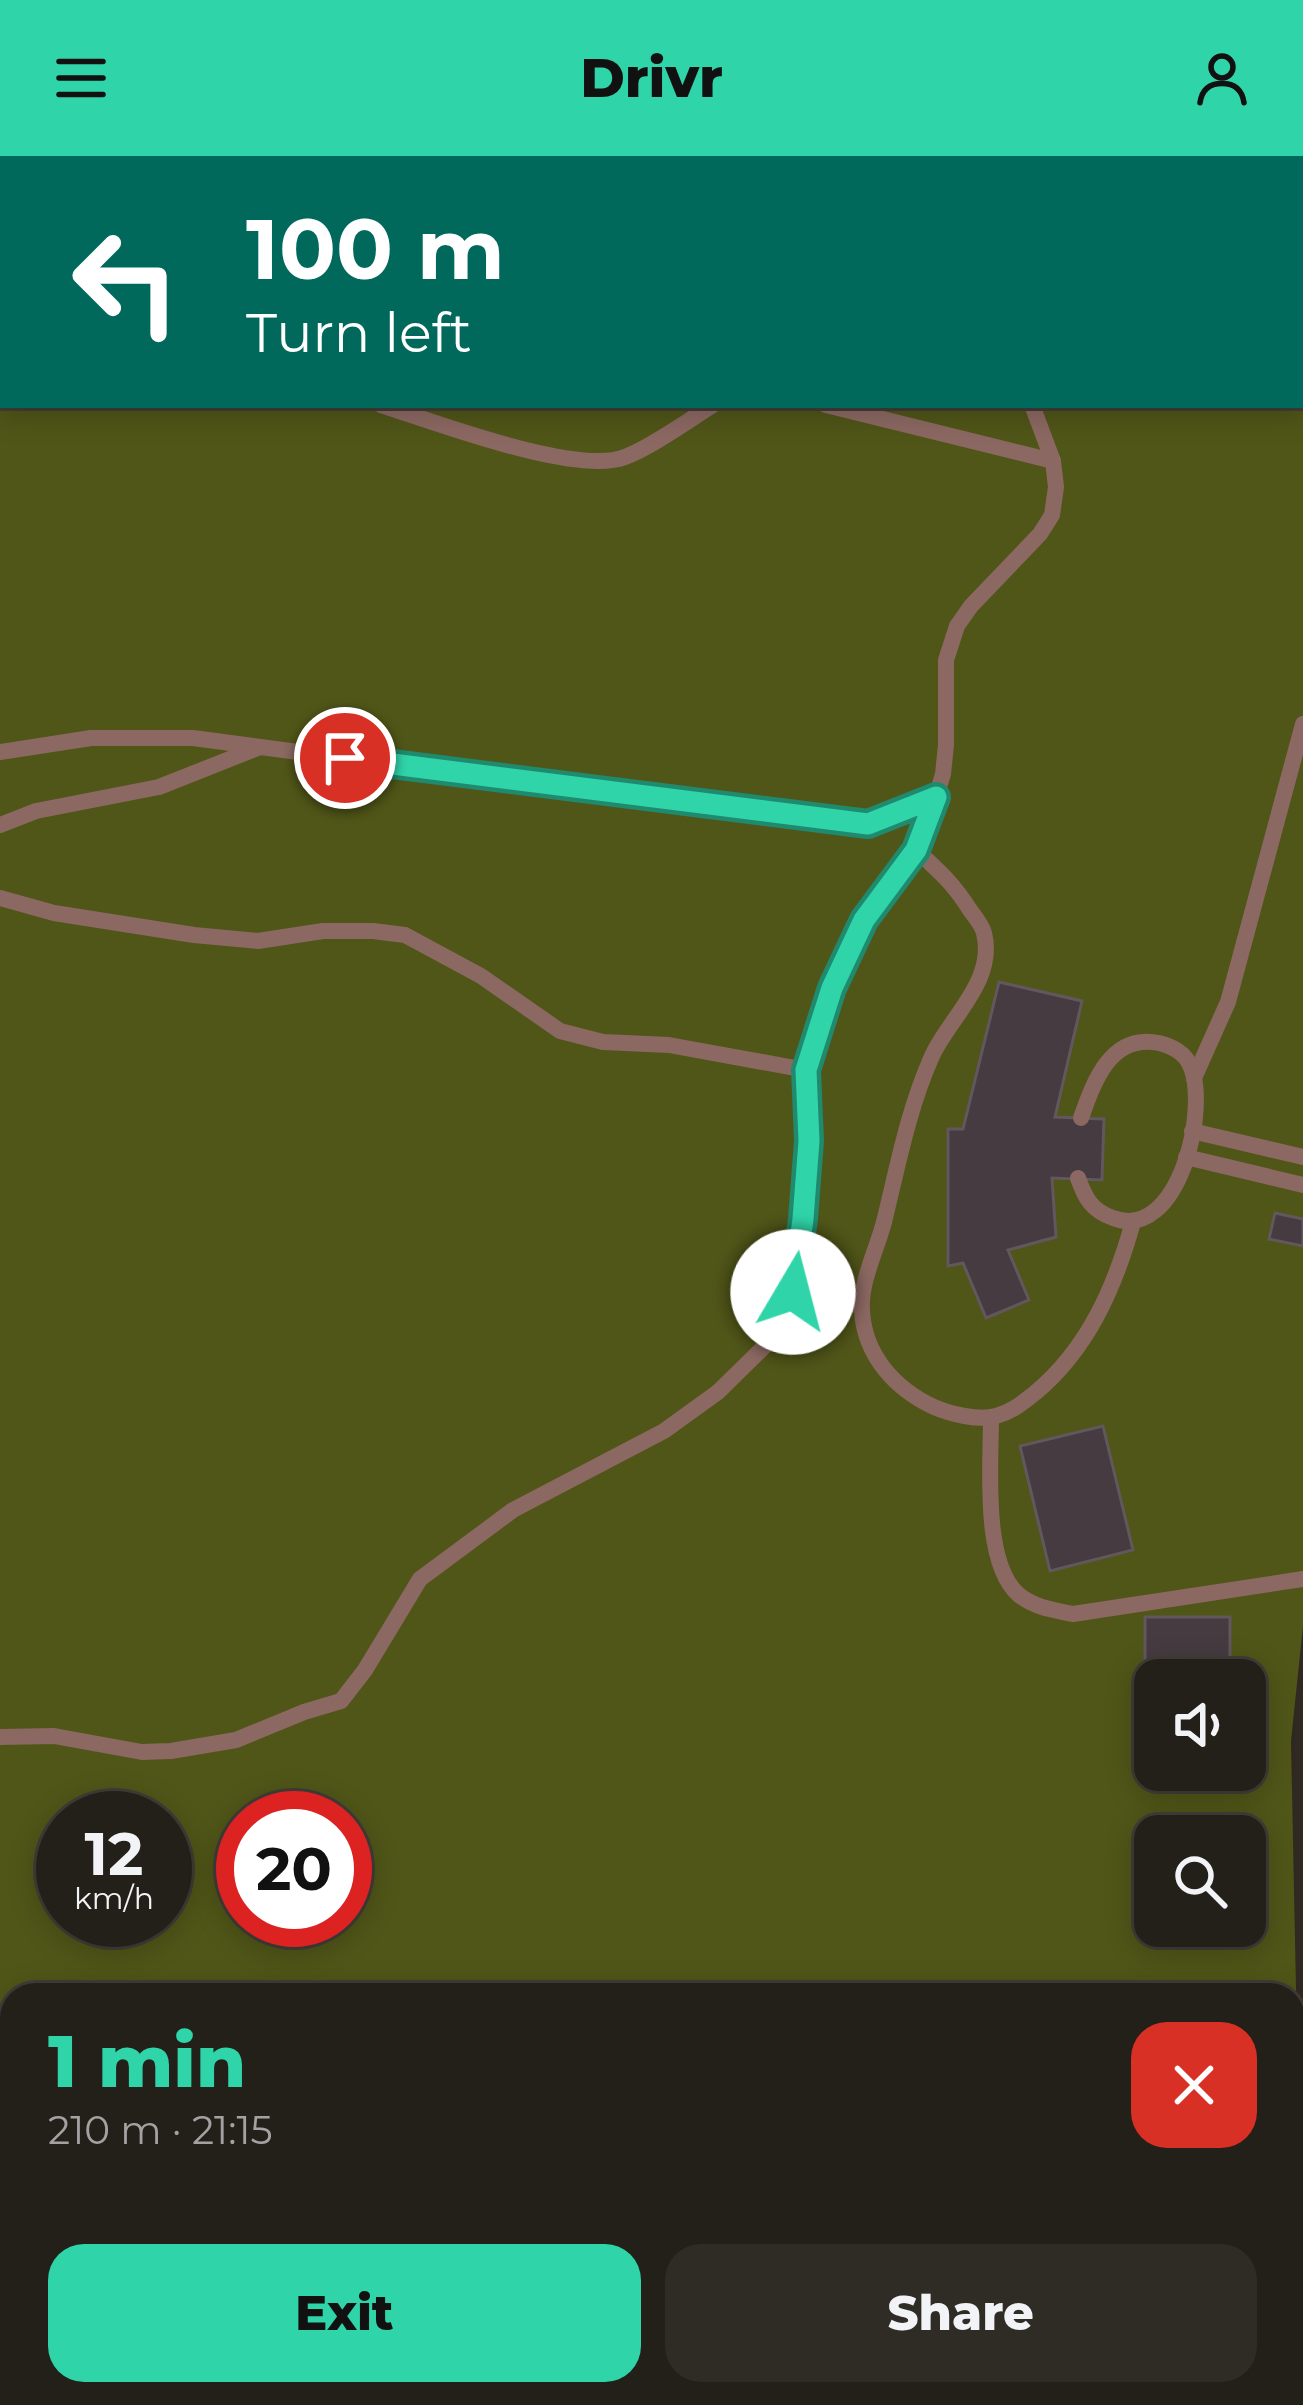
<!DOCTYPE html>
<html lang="en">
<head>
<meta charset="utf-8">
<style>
	body { margin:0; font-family:Montserrat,sans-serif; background:#2f2c26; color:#f1f3f6; height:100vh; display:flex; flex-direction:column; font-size:45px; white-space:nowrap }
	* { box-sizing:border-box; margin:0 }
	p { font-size:39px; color:#a3a2a2 }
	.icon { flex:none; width:66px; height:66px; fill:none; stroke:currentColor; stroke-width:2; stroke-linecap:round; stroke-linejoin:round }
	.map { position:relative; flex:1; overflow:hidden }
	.sheet { position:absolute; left:0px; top:1827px; width:1305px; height:423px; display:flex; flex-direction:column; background:#231f19; border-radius:36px 36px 0 0; box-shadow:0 6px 30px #0003,0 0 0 3px #403d38 }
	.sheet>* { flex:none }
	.guide { position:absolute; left:0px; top:0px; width:1305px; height:252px; box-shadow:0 6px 30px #0003,0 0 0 3px #403d38; background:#00695c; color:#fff; overflow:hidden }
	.tools { position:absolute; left:1134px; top:1503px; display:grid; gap:24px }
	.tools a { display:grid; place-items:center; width:132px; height:132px; border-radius:24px; background:#231f19; box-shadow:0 6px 30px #0003,0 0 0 3px #403d38; font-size:60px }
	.speed { position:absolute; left:36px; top:1635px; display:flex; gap:24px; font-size:60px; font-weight:700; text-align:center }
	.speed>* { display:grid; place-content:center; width:156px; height:156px; border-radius:50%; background:#231f19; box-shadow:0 6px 30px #0003,0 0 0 3px #403d38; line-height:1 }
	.speed small { font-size:30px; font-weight:400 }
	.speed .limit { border:18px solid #d22; background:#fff; color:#111 }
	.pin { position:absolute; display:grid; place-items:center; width:102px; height:102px; color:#fff; margin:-51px; border:6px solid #fff; border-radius:50%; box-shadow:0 3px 12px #0007 }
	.me { position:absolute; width:132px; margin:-66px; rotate:8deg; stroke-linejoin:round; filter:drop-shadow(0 0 9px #0008) }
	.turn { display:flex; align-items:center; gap:42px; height:252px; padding:0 48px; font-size:54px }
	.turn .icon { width:156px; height:156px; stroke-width:2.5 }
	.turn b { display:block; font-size:84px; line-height:102px }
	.round { display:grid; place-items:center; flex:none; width:126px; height:126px; border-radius:36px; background:#2f2c26 }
	.summary { display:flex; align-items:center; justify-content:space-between; height:204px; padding:0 48px }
	h1 { font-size:72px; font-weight:800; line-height:90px; color:#30d4a9 }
	.primary-button { display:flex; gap:24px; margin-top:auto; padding:24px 48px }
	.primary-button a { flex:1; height:138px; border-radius:36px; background:#30d4a9; color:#111; font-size:48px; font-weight:800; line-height:138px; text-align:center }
	.primary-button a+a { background:#2f2c26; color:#f1f3f6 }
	header { display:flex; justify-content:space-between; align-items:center; height:156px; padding:0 48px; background:#30d4a9; color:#111; font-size:54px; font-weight:800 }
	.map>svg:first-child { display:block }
	.green { fill:#505518; fill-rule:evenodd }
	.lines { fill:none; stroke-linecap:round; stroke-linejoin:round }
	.stream { stroke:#051829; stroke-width:10 }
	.building { fill:#453b40; stroke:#62575c; stroke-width:3 }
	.lane { stroke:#8c6862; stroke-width:16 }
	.street { stroke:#8c6862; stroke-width:24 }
	.secondary { stroke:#c48a81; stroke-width:24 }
	.route-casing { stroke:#1f8a6e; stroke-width:30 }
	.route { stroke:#30d4a9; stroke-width:21 }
</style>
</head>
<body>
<header><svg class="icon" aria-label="menu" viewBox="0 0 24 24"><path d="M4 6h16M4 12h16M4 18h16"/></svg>Drivr<svg class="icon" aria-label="person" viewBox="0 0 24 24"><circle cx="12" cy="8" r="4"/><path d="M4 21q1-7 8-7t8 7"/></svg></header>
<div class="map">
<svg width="1303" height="2249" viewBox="0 0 1303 2249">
	<rect width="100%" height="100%" fill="#2f2921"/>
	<path class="green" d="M 0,0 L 1303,0 L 1303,1470 L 1291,1585 L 1303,2178 L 1293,2178 L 1293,1839 L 12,1839 L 12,1987 L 0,1987 ZM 3,3 L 1302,3 L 1302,249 L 3,249 ZM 1155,1524 L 1245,1524 L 1245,1614 L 1155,1614 ZM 63,1662 L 165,1662 L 165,1764 L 63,1764 ZM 243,1662 L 345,1662 L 345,1764 L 243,1764 ZM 1155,1680 L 1245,1680 L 1245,1770 L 1155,1770 Z"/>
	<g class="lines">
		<g class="stream">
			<path d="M 0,2098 L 12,2098"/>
			<path d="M 1026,2238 L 1039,2249"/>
		</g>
	</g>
	<g class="building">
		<path d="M 999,826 L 1082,845 L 1055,961 L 1104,963 L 1102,1024 L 1052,1022 L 1056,1081 L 1008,1094 L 1029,1144 L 986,1162 L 963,1107 L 948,1110 L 948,973 L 963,973 Z"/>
		<path d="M 1275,1057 L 1303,1063 L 1303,1090 L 1269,1083 Z"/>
		<path d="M 1103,1270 L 1133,1394 L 1050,1415 L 1020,1290 Z"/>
		<path d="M 1145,1461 L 1230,1461 L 1230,1524 L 1155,1524 L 1155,1614 L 1230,1614 L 1230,1626 L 1145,1627 Z"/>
		<path d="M 12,2131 L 12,2202 L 0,2203 L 0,2132 Z"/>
		<path d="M 878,2238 L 975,2238 L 967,2249 L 870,2249 Z"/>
	</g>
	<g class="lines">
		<g class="lane">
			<path d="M 1157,3 L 1158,0"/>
			<path d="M 1302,210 L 1303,210"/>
			<path d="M 0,214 L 3,214"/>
			<path d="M 381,249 C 435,266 576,320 625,301 C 650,292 689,264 713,249"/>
			<path d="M 826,249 L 1053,305"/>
			<path d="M 0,596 L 91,582 L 193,582 L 597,636 L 869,668 L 936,641"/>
			<path d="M 0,669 L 36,655 L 159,631 L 260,591"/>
			<path d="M 916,694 C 939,715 953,727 970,754 C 975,761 982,769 984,777 C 996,825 950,861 932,900 C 908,954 898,1009 884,1066 C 877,1093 860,1126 862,1154 C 864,1199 895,1233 934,1251 C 950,1258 979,1265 996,1260 C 1012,1256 1022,1247 1035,1237 C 1088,1193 1115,1131 1133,1066"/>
			<path d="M 0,742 L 54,757 L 194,779 L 258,785 L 323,775 L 373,775 L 405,779 L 481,820 L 560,875 L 603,886 L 669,889 L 806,914"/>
			<path d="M 1194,922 L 1228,846 L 1303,568"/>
			<path d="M 1192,975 L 1303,1001"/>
			<path d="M 1186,1001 L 1303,1029"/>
			<path d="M 1078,1022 C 1085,1042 1092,1055 1113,1062 C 1179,1087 1211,949 1189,907 C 1183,896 1171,890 1159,887 C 1111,877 1094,925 1081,962"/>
			<path d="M 793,1136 L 823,1145 L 861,1149"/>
			<path d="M 991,1262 C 991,1309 982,1408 1019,1439 C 1035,1452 1054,1454 1073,1458 L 1303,1423"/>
			<path d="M 0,1581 L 54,1580 L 142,1596 L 171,1595 L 236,1584 L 304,1556 L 341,1545 L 365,1514 L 420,1423 L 513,1354 L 664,1275 L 718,1236 L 771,1184 L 793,1136 L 803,1063 L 809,985 L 806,914 L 831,832 L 864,764 L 916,694 L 936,641 L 943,618 L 946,589 L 946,504 L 957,470 L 971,450 L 1040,378 L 1052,359 L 1056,331 L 1053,305 L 1032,249"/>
		</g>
		<g class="street">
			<path d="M 580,2238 L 604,2241 L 626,2249"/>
			<path d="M 242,2249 L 320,2238"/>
		</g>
		<g class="secondary">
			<path d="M 0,2045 L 12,2045"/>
			<path d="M 1140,2238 L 1303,2246"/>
		</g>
	</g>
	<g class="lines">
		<defs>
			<path id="route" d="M 345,602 L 868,668 L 936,641 L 916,694 L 864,764 L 832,832 L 806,914 L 809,985 L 803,1063 L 793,1136"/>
		</defs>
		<use href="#route" class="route-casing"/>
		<use href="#route" class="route"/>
	</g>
</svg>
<div class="tools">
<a><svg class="icon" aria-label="sound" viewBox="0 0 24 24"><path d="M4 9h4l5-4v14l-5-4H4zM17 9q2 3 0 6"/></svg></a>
<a><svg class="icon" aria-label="search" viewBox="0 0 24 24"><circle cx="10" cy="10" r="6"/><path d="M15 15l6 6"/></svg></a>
</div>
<div class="speed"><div>12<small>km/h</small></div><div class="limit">20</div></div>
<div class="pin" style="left:345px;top:602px;background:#d93025"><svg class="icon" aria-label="arrive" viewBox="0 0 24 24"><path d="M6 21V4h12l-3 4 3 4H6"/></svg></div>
<svg class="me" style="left:793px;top:1136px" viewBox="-20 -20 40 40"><circle r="19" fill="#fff"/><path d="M0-13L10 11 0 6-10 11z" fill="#30d4a9"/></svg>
<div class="guide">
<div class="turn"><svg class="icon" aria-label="left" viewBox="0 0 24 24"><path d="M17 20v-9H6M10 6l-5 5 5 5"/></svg><div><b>100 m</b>Turn left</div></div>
</div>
<section class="sheet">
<div class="summary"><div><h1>1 min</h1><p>210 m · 21:15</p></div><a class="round" style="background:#d93025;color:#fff"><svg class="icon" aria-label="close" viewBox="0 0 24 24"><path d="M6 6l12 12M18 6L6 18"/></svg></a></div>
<div class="primary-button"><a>Exit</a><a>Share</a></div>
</section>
</div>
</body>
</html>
